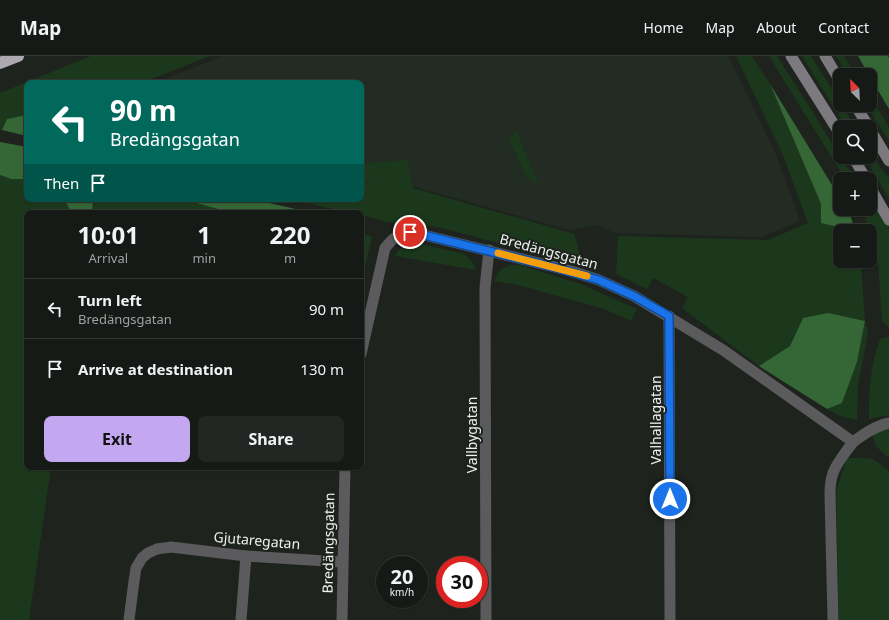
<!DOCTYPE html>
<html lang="en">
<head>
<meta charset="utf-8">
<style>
	body { margin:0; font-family:"Noto Sans",sans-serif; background:#232723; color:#f1f3f6; height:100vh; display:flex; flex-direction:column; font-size:15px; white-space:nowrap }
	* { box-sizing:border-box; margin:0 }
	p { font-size:13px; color:#9ea1a1 }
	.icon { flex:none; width:22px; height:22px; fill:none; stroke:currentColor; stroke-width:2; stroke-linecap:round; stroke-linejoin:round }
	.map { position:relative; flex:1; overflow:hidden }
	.drawer { position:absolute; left:24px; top:154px; width:340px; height:260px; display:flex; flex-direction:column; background:#161a16; border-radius:8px; box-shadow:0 1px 3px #0004,0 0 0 1px #353835 }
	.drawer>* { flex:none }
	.top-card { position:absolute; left:24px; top:24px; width:340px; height:122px; border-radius:8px; box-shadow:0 1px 3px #0004,0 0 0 1px #353835; background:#00695c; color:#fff; overflow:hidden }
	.needle { width:26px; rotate:336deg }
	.fabs { position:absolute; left:833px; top:12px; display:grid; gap:8px }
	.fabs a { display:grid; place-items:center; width:44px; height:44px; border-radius:8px; background:#161a16; box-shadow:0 1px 3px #0004,0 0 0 1px #353835; font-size:20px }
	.speed { position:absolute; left:376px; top:500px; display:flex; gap:8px; font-size:20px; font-weight:700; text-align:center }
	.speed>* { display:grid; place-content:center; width:52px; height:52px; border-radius:50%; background:#161a16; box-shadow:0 1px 3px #0004,0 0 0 1px #353835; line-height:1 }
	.speed small { font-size:10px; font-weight:400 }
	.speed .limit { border:6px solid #d22; background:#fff; color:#111 }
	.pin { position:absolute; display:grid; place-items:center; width:34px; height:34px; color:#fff; margin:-17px; border:2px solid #fff; border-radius:50%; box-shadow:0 1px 4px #0007 }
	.me { position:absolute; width:44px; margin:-22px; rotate:0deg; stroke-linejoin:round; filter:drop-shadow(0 0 3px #0008) }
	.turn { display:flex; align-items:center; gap:14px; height:84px; padding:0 20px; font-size:18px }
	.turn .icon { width:52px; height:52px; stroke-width:2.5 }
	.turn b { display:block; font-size:28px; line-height:34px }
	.then { display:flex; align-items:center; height:38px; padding:0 20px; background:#0003; gap:8px; font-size:15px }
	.eta { display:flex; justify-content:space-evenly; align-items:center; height:68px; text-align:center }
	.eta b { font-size:24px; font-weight:700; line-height:28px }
	.action { display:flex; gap:8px; margin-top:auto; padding:8px 20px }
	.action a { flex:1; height:46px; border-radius:8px; background:#c4a7f1; color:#111; font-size:16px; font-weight:700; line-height:46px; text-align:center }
	.action a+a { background:#232723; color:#f1f3f6 }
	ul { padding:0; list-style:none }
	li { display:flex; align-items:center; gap:12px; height:60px; padding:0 20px; border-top:1px solid #353835 }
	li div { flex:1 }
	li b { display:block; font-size:15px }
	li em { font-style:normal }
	header { display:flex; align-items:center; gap:24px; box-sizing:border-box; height:56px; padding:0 20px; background:#161a16; border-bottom:1px solid #353835 }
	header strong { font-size:19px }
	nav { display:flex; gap:22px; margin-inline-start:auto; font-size:14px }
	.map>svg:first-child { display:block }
	.built { fill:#222c22 }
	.green { fill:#1b381c }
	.forest { fill:#346636 }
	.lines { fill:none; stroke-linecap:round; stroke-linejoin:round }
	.minor { stroke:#5b5a5d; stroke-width:11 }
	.secondary { stroke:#7c7a7f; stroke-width:11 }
	.motorway { stroke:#aca9b1; stroke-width:12 }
	.route-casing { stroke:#114b97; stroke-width:10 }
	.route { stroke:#1a73e8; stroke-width:7 }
	.slow { stroke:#f59e0b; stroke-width:7 }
	.labels { text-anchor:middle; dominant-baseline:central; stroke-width:4; stroke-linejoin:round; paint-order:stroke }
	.street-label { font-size:14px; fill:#eef2ee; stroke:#1e231d }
</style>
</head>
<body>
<header>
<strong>Map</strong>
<nav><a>Home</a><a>Map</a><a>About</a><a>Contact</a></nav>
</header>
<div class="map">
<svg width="889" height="564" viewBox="0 0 889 564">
	<rect width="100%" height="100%" fill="#1e231d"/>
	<path class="built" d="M 223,0 L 728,0 L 775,96 L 800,165 L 760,181 L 614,177 L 599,169 L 569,174 L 415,131 L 361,125 L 361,27 L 155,27 Z"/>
	<g class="green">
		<path d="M 91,0 L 210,0 L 141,27 L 27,27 L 27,59 L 7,63 L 2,74 L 0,74 L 0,37 Z"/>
		<path d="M 736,0 L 752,0 L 770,28 L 821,148 L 821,167 L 855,175 L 840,175 L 840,205 L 861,205 L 865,265 L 868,277 L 858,330 L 857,364 L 840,360 L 827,353 L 842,347 L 857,306 L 865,265 L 803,262 L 790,290 L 759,310 L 682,252 L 688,241 L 653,222 L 647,233 L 616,218 L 618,180 L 768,184 L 808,167 L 782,97 Z"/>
		<path d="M 769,0 L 777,0 L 815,60 L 842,104 L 856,123 L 845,123 Z"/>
		<path d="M 802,0 L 811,0 L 840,46 L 840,49 L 842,49 L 855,71 L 846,71 Z"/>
		<path d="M 836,0 L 844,0 L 856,19 L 848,19 Z"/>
		<path d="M 870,40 L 889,71 L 889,85 L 866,49 L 870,49 Z"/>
		<path d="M 516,75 L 539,129 L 528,123 L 509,84 Z"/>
		<path d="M 870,95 L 879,110 L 889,122 L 889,143 L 865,101 L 870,101 Z"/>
		<path d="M 404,104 L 407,104 L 413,132 L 571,177 L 574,177 L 580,199 L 580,205 L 506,189 L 438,171 L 388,166 L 361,159 L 361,157 L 350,157 L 290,143 L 361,143 L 361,127 L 375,128 L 361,126 L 361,108 Z"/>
		<path d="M 0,119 L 11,123 L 24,123 L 27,124 L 27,143 L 60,143 C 66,145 70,151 69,157 L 27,157 L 27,411 L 51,411 L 29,564 L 0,564 Z"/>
		<path d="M 870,142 L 889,168 L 889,272 L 882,265 L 878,204 L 869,170 L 861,153 L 870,153 Z"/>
		<path d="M 93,143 L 181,143 L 233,157 L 92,157 Z"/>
		<path d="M 361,178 L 372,180 L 363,221 L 361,221 Z"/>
		<path d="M 413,186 L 464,198 L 473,207 L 476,214 L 395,200 C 400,192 403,188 413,186 Z"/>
		<path d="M 510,209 L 520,209 L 583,229 L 637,253 L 631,265 L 604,253 L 518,229 L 494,225 C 499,215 500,213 510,209 Z"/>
		<path d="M 888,281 L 889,281 L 889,359 L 869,363 C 868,336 871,308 880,283 Z"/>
		<path d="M 889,373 L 889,402 C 877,392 875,391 872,376 Z"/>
		<path d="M 847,402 L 864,402 L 873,403 L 889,415 L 889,564 L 839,564 L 836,436 Z"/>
	</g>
	<g class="forest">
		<path d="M 858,0 L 888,0 L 889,2 L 889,53 L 870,21 L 870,19 L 869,19 Z"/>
		<path d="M 770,28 L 840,142 L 840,153 L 847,153 L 850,158 L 855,175 L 821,167 L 821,148 Z"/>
		<path d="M 27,59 L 27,80 L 2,74 L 7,63 Z"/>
		<path d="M 0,86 L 27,91 L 27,124 L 24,123 L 11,123 L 0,119 Z"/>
		<path d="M 60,143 L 93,143 L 92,157 L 69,157 C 70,151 66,145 60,143 Z"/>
		<path d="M 181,143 L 252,143 L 313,157 L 233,157 Z"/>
		<path d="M 828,257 L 865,265 L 857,306 L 842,347 L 827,353 L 759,310 L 790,290 L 803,262 Z"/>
	</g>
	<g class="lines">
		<g class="minor">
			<path d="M 669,260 L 670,564"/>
			<path d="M 361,298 L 385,192 C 396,178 402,175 420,178 L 571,215 L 599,224 L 634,240 L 723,294 L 853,386 C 864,378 875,370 889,367"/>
			<path d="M 129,564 L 134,525 L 136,512 L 142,502 L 148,497 L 157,493 L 171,491 L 246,500 L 342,506"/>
			<path d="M 241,564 L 246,500"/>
			<path d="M 342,564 L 345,411"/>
			<path d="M 486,564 L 485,232 L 489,194"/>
			<path d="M 833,564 L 830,439 C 830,432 830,425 833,417 C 837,406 846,396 853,386"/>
		</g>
		<g class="secondary">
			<path d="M 791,0 L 840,78"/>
			<path d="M 825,0 L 840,25"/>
			<path d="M 855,49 L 869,71"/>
			<path d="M 870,73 L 889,105"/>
			<path d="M 853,101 L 866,123"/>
			<path d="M 870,131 L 889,164"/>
		</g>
		<path class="motorway" d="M 0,7 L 18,0"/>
	</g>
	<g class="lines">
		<defs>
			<path id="route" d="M 410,176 L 420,178 L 557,212 L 599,224 L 634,240 L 669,260 L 670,443"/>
		</defs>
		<use href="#route" class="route-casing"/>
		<use href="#route" class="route"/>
		<path class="slow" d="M 498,197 L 587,220"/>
	</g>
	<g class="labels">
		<g class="street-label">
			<text transform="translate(549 195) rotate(15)">Bredängsgatan</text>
			<text transform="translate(655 364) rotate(-90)">Valhallagatan</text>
			<text transform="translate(471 379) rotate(-90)">Vallbygatan</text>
			<text transform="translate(257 484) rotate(5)">Gjutaregatan</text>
			<text transform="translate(328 487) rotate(-89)">Bredängsgatan</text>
		</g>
	</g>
</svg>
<div class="fabs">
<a><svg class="needle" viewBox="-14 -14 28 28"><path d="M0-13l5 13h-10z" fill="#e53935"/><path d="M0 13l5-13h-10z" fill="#9ea1a1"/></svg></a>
<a><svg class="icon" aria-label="search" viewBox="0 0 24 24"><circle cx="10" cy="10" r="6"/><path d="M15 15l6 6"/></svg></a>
<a>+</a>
<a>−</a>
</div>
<div class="speed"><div>20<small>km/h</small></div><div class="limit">30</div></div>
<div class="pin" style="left:410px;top:176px;background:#d93025"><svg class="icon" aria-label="arrive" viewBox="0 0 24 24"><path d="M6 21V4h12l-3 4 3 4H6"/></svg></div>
<svg class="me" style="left:670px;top:443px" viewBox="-20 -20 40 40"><circle r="17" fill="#1a73e8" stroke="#fff" stroke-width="3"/><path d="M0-11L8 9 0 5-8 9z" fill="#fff"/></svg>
<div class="top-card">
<div class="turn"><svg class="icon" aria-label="left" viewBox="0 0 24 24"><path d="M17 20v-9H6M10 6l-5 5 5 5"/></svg><div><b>90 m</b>Bredängsgatan</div></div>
<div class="then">Then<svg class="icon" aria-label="arrive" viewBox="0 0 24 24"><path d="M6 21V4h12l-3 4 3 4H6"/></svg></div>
</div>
<section class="drawer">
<div class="eta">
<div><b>10:01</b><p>Arrival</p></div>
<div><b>1</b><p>min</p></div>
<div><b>220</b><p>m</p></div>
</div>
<ul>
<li><svg class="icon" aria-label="left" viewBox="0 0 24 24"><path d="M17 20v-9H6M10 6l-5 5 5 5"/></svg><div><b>Turn left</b><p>Bredängsgatan</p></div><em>90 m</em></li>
<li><svg class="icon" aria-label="arrive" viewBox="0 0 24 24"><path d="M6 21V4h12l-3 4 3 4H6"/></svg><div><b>Arrive at destination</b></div><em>130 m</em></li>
</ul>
<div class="action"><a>Exit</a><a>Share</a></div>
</section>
</div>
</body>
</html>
